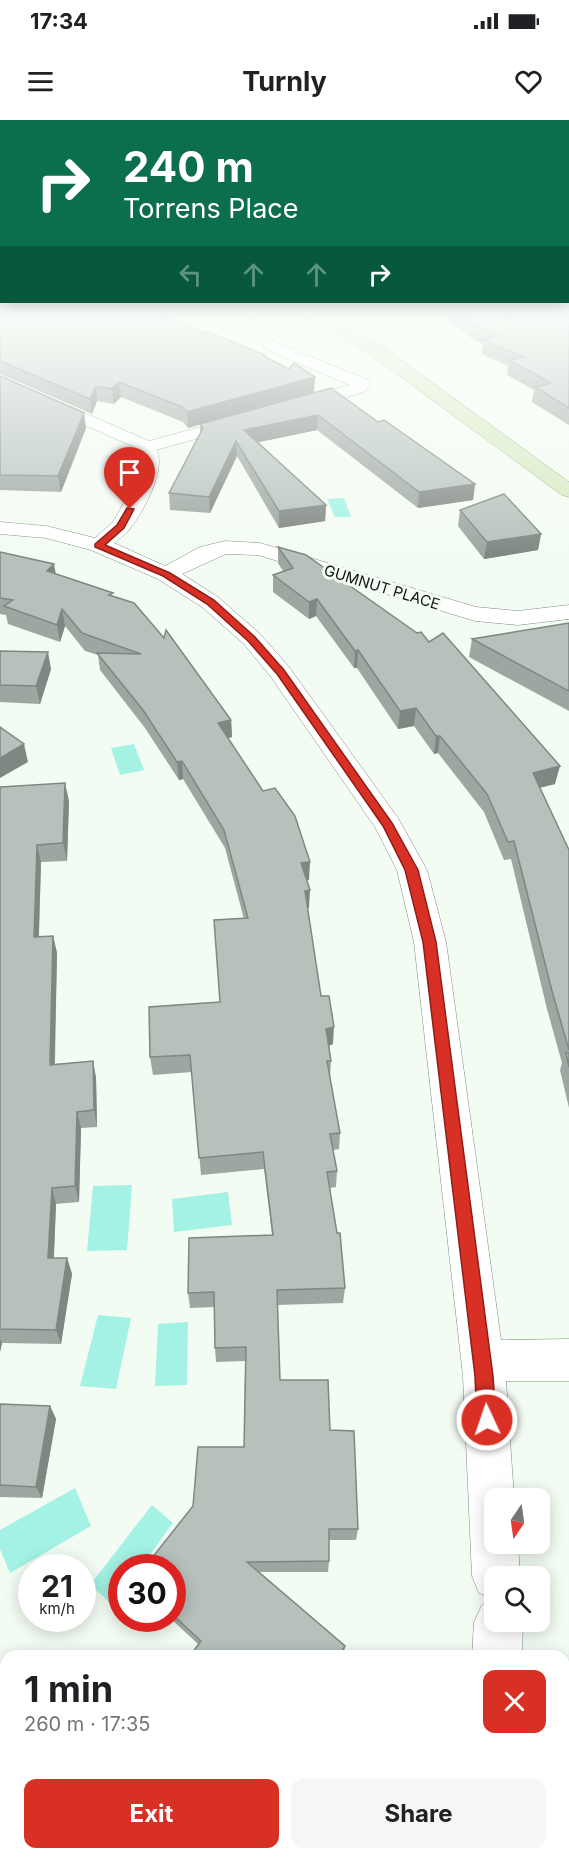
<!DOCTYPE html>
<html lang="en">
<head>
<meta charset="utf-8">
<style>
	body { margin:0; font-family:Inter,sans-serif; background:#f6f6f6; color:#202124; height:100vh; display:flex; flex-direction:column; font-size:22px; white-space:nowrap }
	* { box-sizing:border-box; margin:0 }
	p { font-size:20px; color:#757577 }
	.icon { flex:none; width:33px; height:33px; fill:none; stroke:currentColor; stroke-width:2; stroke-linecap:round; stroke-linejoin:round }
	.map { position:relative; flex:1; overflow:hidden }
	.drawer { position:absolute; left:0px; top:1530px; width:570px; height:210px; display:flex; flex-direction:column; background:#fff; border-radius:18px 18px 0 0; box-shadow:0 3px 15px #0003 }
	.drawer>* { flex:none }
	.top-card { position:absolute; left:0px; top:0px; width:570px; height:183px; box-shadow:0 3px 15px #0003; background:#0b6e4f; color:#fff; overflow:hidden }
	.needle { width:39px; rotate:193deg }
	.tools { position:absolute; left:484px; top:1368px; display:grid; gap:12px }
	.tools a { display:grid; place-items:center; width:66px; height:66px; border-radius:12px; background:#fff; box-shadow:0 3px 15px #0003; font-size:30px }
	.speed { position:absolute; left:18px; top:1434px; display:flex; gap:12px; font-size:30px; font-weight:700; text-align:center }
	.speed>* { display:grid; place-content:center; width:78px; height:78px; border-radius:50%; background:#fff; box-shadow:0 3px 15px #0003; line-height:1 }
	.speed small { font-size:15px; font-weight:400 }
	.speed .limit { border:9px solid #d22; background:#fff; color:#111 }
	.pin { position:absolute; display:grid; place-items:center; width:51px; height:51px; color:#fff; margin:-62px -26px; border-radius:50% 50% 50% 0; rotate:-45deg; box-shadow:0 0 6px #0007 }
	.pin .icon { rotate:45deg }
	.me { position:absolute; width:66px; margin:-33px; rotate:357deg; stroke-linejoin:round; filter:drop-shadow(0 0 4px #0008) }
	.turn { display:flex; align-items:center; gap:21px; height:126px; padding:0 24px; font-size:27px }
	.turn .icon { width:78px; height:78px; stroke-width:2.5 }
	.turn b { display:block; font-size:42px; line-height:51px }
	.lanes { display:flex; align-items:center; height:57px; padding:0 24px; background:#0003; justify-content:center; gap:30px; direction:ltr }
	.lanes .off { opacity:.35 }
	.round { display:grid; place-items:center; flex:none; width:63px; height:63px; border-radius:12px; background:#f6f6f6 }
	.summary { display:flex; align-items:center; justify-content:space-between; height:102px; padding:0 24px }
	h1 { font-size:36px; font-weight:700; line-height:45px }
	.button { display:flex; gap:12px; margin-top:auto; padding:12px 24px }
	.button a { flex:1; height:69px; border-radius:12px; background:#d93025; color:#fff; font-size:24px; font-weight:700; line-height:69px; text-align:center }
	.button a+a { background:#f6f6f6; color:#202124 }
	.status { display:flex; justify-content:space-between; align-items:center; height:42px; padding:0 30px; background:#fff; direction:ltr }
	.status svg { height:16px; fill:currentColor }
	header { display:flex; justify-content:space-between; align-items:center; height:78px; padding:0 24px; background:#fff; font-size:27px; font-weight:700 }
	.map>svg:first-child { display:block }
	.water { fill:#a3f2e4 }
	.lines { fill:none; stroke-linecap:round; stroke-linejoin:round }
	.street-casing { stroke:#828a82; stroke-width:1 }
	.primary-casing { stroke:#819569; stroke-width:1 }
	.street { fill:#fff; fill-rule:evenodd }
	.primary { fill:#d7e9c1; fill-rule:evenodd }
	.wall { fill:#9da6a1 }
	.shaded-wall { fill:#7f8783 }
	.building { fill:#b6c1bb; stroke:#7f8783; stroke-width:1.5 }
	.route { fill:#d93025; stroke:#8d1f18; stroke-width:1.5 }
	.labels { text-anchor:middle; dominant-baseline:central; stroke-width:6; stroke-linejoin:round; paint-order:stroke }
	.far-street-label { font-size:15px; fill:#121512; stroke:#f3fcf3 }
</style>
</head>
<body>
<div class="status"><b>17:34</b><svg viewBox="0 0 49 12"><path d="M0 12V9h3v3zM5 12V6h3v6zM10 12V3h3v9zM15 12V0h3v12zM26 1h20v11H26zM47 4h2v5h-2z"/></svg></div>
<header><svg class="icon" aria-label="menu" viewBox="0 0 24 24"><path d="M4 6h16M4 12h16M4 18h16"/></svg>Turnly<svg class="icon" aria-label="heart" viewBox="0 0 24 24"><path d="M12 20l-8-8c-3-5 5-10 8-4 3-6 11-1 8 4z"/></svg></header>
<div class="map">
<svg width="569" height="1740" viewBox="0 0 569 1740">
	<rect width="100%" height="100%" fill="#f3fcf3"/>
	<g class="water">
		<path d="M 344,378 L 351,397 L 335,397 L 327,379 Z"/>
		<path d="M 134,624 L 144,650 L 120,655 L 111,628 Z"/>
		<path d="M 132,1065 L 127,1130 L 87,1131 L 93,1066 Z"/>
		<path d="M 228,1072 L 232,1105 L 174,1112 L 172,1079 Z"/>
		<path d="M 98,1195 L 131,1198 L 116,1269 L 80,1266 Z"/>
		<path d="M 188,1202 L 187,1265 L 155,1266 L 158,1204 Z"/>
		<path d="M 75,1368 L 91,1406 L 10,1453 L 0,1429 L 0,1410 Z"/>
		<path d="M 152,1385 L 173,1403 L 141,1447 L 122,1448 L 121,1473 L 113,1485 L 90,1465 Z"/>
	</g>
	<g class="lines">
		<defs>
			<g id="street">
				<path d="M 270,220 L 368,260 L 371,264 L 364,272 L 296,291 L 290,290 L 287,286 L 290,282 L 349,265 L 264,228 L 262,225 Z"/>
				<path d="M 0,256 L 149,321 L 244,295 L 250,296 L 253,300 L 250,304 L 156,330 C 168,347 141,397 128,411 C 124,416 118,419 114,423 L 165,446 L 200,427 L 225,421 L 260,423 L 476,487 L 518,491 L 569,485 L 569,499 L 518,505 L 475,501 L 258,435 L 226,434 L 182,454 L 218,477 L 260,514 L 289,547 L 398,698 L 427,750 L 446,822 L 501,1220 L 569,1219 L 569,1261 L 506,1261 L 514,1378 L 495,1378 L 495,1424 L 518,1424 L 520,1456 L 495,1456 L 495,1502 L 523,1502 L 522,1536 L 472,1536 L 474,1502 L 482,1485 L 494,1479 L 479,1473 L 472,1456 L 463,1256 L 414,822 L 397,750 L 375,707 L 271,557 L 244,524 L 202,487 L 158,459 L 91,430 L 46,418 L 0,414 L 0,402 L 46,406 L 95,418 L 113,402 L 139,356 L 140,335 L 134,327 L 0,267 Z"/>
				<path d="M 436,1734 L 492,1734 L 490,1740 L 434,1740 Z"/>
			</g>
			<path id="primary" d="M 238,193 L 311,193 L 305,197 L 325,202 L 317,193 L 334,193 L 351,208 L 383,227 L 569,362 L 569,377 L 562,375 L 371,235 L 340,215 L 280,200 L 269,202 L 246,198 Z"/>
		</defs>
		<use href="#street" class="street-casing"/>
		<use href="#primary" class="primary-casing"/>
		<use href="#street" class="street"/>
		<use href="#primary" class="primary"/>
	</g>
	<g class="wall">
		<path d="M 0,193 L 204,213 L 265,237 L 314,272 L 221,298 L 331,268 L 378,302 L 475,364 L 473,380 L 418,388 L 317,310 L 258,322 L 326,385 L 325,401 L 279,408 L 237,336 L 210,393 L 170,390 L 169,373 L 200,314 L 200,304 L 188,308 L 183,302 L 121,277 L 114,284 L 97,281 L 92,294 L 0,254 Z"/>
		<path d="M 438,193 L 569,193 L 569,305 L 532,282 L 534,270 L 507,255 L 508,246 L 482,234 L 483,224 L 474,220 Z"/>
		<path d="M 0,256 L 86,308 L 61,372 L 0,370 Z"/>
		<path d="M 460,390 L 541,414 L 538,430 L 484,439 L 458,406 Z"/>
		<path d="M 278,427 L 429,522 L 555,664 L 540,668 L 569,730 L 569,988 L 560,950 L 562,943 L 547,889 L 511,739 L 504,740 L 484,692 L 438,633 L 434,634 L 414,606 L 398,609 L 357,548 L 354,548 L 316,496 L 309,499 L 273,472 L 273,455 L 283,451 L 278,443 Z"/>
		<path d="M 0,432 L 113,477 L 231,600 L 232,617 L 228,618 L 309,760 L 306,760 L 309,788 L 307,788 L 321,876 L 333,924 L 329,926 L 331,941 L 330,958 L 340,1013 L 339,1029 L 333,1030 L 337,1051 L 336,1067 L 330,1068 L 345,1168 L 343,1183 L 277,1185 L 280,1260 L 330,1310 L 358,1409 L 356,1420 L 329,1420 L 329,1441 L 328,1452 L 259,1452 L 344,1535 L 343,1536 L 190,1536 L 198,1524 L 170,1498 L 172,1498 L 172,1448 L 244,1327 L 245,1241 L 216,1242 L 215,1228 L 215,1187 L 190,1188 L 188,1173 L 272,1115 L 264,1049 L 201,1055 L 192,952 L 153,955 L 150,937 L 220,882 L 244,799 L 225,728 L 183,659 L 179,660 L 145,608 L 100,550 L 98,535 L 85,531 L 65,506 L 60,522 L 8,504 L 6,495 L 0,494 Z"/>
		<path d="M 569,503 L 569,591 L 469,537 L 472,519 Z"/>
		<path d="M 0,531 L 51,549 L 40,584 L 0,582 Z"/>
		<path d="M 0,667 L 69,681 L 67,741 L 41,742 L 39,817 L 53,816 L 57,833 L 55,944 L 93,941 L 96,958 L 97,1007 L 81,1008 L 79,1082 L 56,1084 L 54,1138 L 67,1138 L 72,1154 L 61,1224 L 2,1223 L 0,1232 Z"/>
		<path d="M 0,1284 L 50,1286 L 56,1299 L 42,1378 L 0,1377 Z"/>
	</g>
	<g class="shaded-wall">
		<path d="M 315,257 L 314,272 L 188,308 L 187,292 Z"/>
		<path d="M 119,262 L 121,277 L 114,284 L 112,269 Z"/>
		<path d="M 96,266 L 97,281 L 92,294 L 90,279 Z"/>
		<path d="M 84,293 L 86,308 L 61,372 L 58,356 Z"/>
		<path d="M 318,295 L 317,310 L 245,325 L 244,310 Z"/>
		<path d="M 236,321 L 237,336 L 210,393 L 209,377 Z"/>
		<path d="M 475,364 L 473,380 L 418,388 L 419,372 Z"/>
		<path d="M 326,385 L 325,401 L 279,408 L 279,391 Z"/>
		<path d="M 541,414 L 538,430 L 484,439 L 487,422 Z"/>
		<path d="M 54,444 L 57,461 L 47,451 Z"/>
		<path d="M 317,479 L 316,496 L 309,499 L 309,482 Z"/>
		<path d="M 62,489 L 65,506 L 60,522 L 57,505 Z"/>
		<path d="M 358,530 L 357,548 L 354,548 L 355,531 Z"/>
		<path d="M 48,532 L 51,549 L 40,584 L 36,566 Z"/>
		<path d="M 416,588 L 414,606 L 398,609 L 400,591 Z"/>
		<path d="M 231,600 L 232,617 L 219,621 L 218,603 Z"/>
		<path d="M 436,616 L 440,616 L 438,633 L 434,634 Z"/>
		<path d="M 24,624 L 28,642 L 0,658 L 0,638 Z"/>
		<path d="M 182,641 L 183,659 L 179,660 L 177,642 Z"/>
		<path d="M 560,646 L 555,664 L 529,670 L 533,653 Z"/>
		<path d="M 65,663 L 69,681 L 67,741 L 63,723 Z"/>
		<path d="M 37,725 L 41,742 L 38,835 L 34,817 Z"/>
		<path d="M 310,742 L 309,760 L 300,761 L 301,743 Z"/>
		<path d="M 310,770 L 309,788 L 304,789 L 305,771 Z"/>
		<path d="M 53,816 L 57,833 L 54,962 L 50,945 Z"/>
		<path d="M 334,907 L 333,924 L 325,927 L 326,909 Z"/>
		<path d="M 93,941 L 96,958 L 97,1007 L 94,990 Z"/>
		<path d="M 77,992 L 81,1008 L 79,1082 L 75,1066 Z"/>
		<path d="M 52,1068 L 56,1084 L 53,1153 L 48,1138 Z"/>
		<path d="M 67,1138 L 72,1154 L 61,1224 L 56,1210 Z"/>
		<path d="M 0,1219 L 2,1223 L 0,1232 Z"/>
		<path d="M 50,1286 L 56,1299 L 42,1378 L 36,1367 Z"/>
		<path d="M 345,1526 L 343,1536 L 339,1536 Z"/>
	</g>
	<g class="building">
		<path d="M 0,193 L 158,193 L 204,213 L 208,212 L 265,235 L 263,236 L 289,249 L 294,243 L 315,257 L 187,292 L 182,287 L 119,262 L 112,269 L 96,266 L 90,279 L 0,241 Z"/>
		<path d="M 458,193 L 569,193 L 569,288 L 535,267 L 551,263 L 509,240 L 523,237 L 483,220 L 498,215 L 475,206 Z"/>
		<path d="M 0,256 L 84,293 L 58,356 L 0,355 Z"/>
		<path d="M 331,268 L 378,302 L 384,300 L 475,364 L 419,372 L 318,295 L 244,310 L 326,385 L 279,391 L 236,321 L 209,377 L 169,373 L 203,308 L 200,304 Z"/>
		<path d="M 504,374 L 541,414 L 487,422 L 460,390 Z"/>
		<path d="M 278,427 L 306,435 L 417,513 L 421,512 L 429,522 L 443,513 L 560,646 L 533,653 L 569,730 L 569,930 L 552,871 L 514,721 L 508,722 L 487,674 L 440,616 L 436,616 L 416,588 L 400,591 L 358,530 L 355,531 L 317,479 L 309,482 L 273,455 L 293,448 Z"/>
		<path d="M 0,432 L 54,444 L 47,451 L 113,473 L 109,475 L 134,483 L 164,518 L 166,510 L 231,600 L 218,603 L 263,671 L 275,668 L 295,696 L 310,742 L 301,743 L 310,770 L 305,771 L 321,876 L 329,876 L 334,907 L 326,909 L 331,941 L 327,941 L 340,1013 L 330,1014 L 337,1051 L 327,1052 L 337,1113 L 340,1113 L 345,1168 L 277,1170 L 280,1260 L 328,1260 L 330,1310 L 354,1311 L 358,1409 L 329,1409 L 329,1441 L 247,1442 L 345,1526 L 339,1536 L 190,1536 L 201,1521 L 172,1494 L 172,1448 L 144,1448 L 193,1386 L 198,1327 L 244,1327 L 246,1227 L 215,1228 L 214,1172 L 188,1173 L 189,1118 L 273,1115 L 263,1032 L 199,1038 L 190,935 L 150,937 L 149,887 L 220,882 L 214,800 L 248,798 L 224,710 L 182,641 L 177,642 L 143,590 L 97,533 L 141,534 L 82,513 L 62,489 L 57,505 L 4,486 L 13,480 L 0,478 Z"/>
		<path d="M 569,503 L 569,571 L 472,519 Z"/>
		<path d="M 0,531 L 48,532 L 36,566 L 0,565 Z"/>
		<path d="M 0,607 L 24,624 L 0,638 Z"/>
		<path d="M 65,663 L 63,723 L 37,725 L 34,817 L 53,816 L 50,945 L 93,941 L 94,990 L 77,992 L 75,1066 L 52,1068 L 48,1138 L 67,1138 L 56,1210 L 0,1209 L 0,667 Z"/>
		<path d="M 566,933 L 569,933 L 569,947 Z"/>
		<path d="M 0,1284 L 50,1286 L 36,1367 L 0,1365 Z"/>
		<path d="M 6,1727 L 6,1734 L 123,1734 L 125,1736 L 127,1734 L 189,1734 L 194,1740 L 0,1740 L 0,1733 Z"/>
	</g>
	<linearGradient id="sky" x2="0" y2="1"><stop stop-color="#8ccde6"/><stop offset="0.44" stop-color="#fafefa"/><stop offset="1" stop-color="#fafefa" stop-opacity="0"/></linearGradient>
	<rect width="569" height="437" fill="url(#sky)"/>
	<path class="route" d="M 127,388 L 134,389 L 124,408 L 105,425 L 170,453 L 214,480 L 255,517 L 284,550 L 392,703 L 418,750 L 436,822 L 493,1256 L 496,1300 L 493,1307 L 487,1309 L 480,1307 L 477,1300 L 475,1256 L 423,822 L 405,750 L 383,706 L 277,554 L 248,521 L 207,484 L 163,456 L 95,427 L 95,424 L 117,405 Z"/>
	<g class="labels">
		<g class="far-street-label">
			<text transform="translate(382 467) rotate(17)">GUMNUT PLACE</text>
		</g>
	</g>
</svg>
<div class="tools">
<a><svg class="needle" viewBox="-14 -14 28 28"><path d="M0-13l5 13h-10z" fill="#e53935"/><path d="M0 13l5-13h-10z" fill="#757577"/></svg></a>
<a><svg class="icon" aria-label="search" viewBox="0 0 24 24"><circle cx="10" cy="10" r="6"/><path d="M15 15l6 6"/></svg></a>
</div>
<div class="speed"><div>21<small>km/h</small></div><div class="limit">30</div></div>
<div class="pin" style="left:130px;top:389px;background:#d93025"><svg class="icon" aria-label="arrive" viewBox="0 0 24 24"><path d="M6 21V4h12l-3 4 3 4H6"/></svg></div>
<svg class="me" style="left:487px;top:1300px" viewBox="-20 -20 40 40"><circle r="17" fill="#d93025" stroke="#fff" stroke-width="3"/><path d="M0-11L8 9 0 5-8 9z" fill="#fff"/></svg>
<div class="top-card">
<div class="turn"><svg class="icon" aria-label="right" viewBox="0 0 24 24"><path d="M7 20v-9h11M14 6l5 5-5 5"/></svg><div><b>240 m</b>Torrens Place</div></div>
<div class="lanes"><svg class="icon off" aria-label="left" viewBox="0 0 24 24"><path d="M17 20v-9H6M10 6l-5 5 5 5"/></svg><svg class="icon off" aria-label="ahead" viewBox="0 0 24 24"><path d="M12 20V5M6 11l6-6 6 6"/></svg><svg class="icon off" aria-label="ahead" viewBox="0 0 24 24"><path d="M12 20V5M6 11l6-6 6 6"/></svg><svg class="icon" aria-label="right" viewBox="0 0 24 24"><path d="M7 20v-9h11M14 6l5 5-5 5"/></svg></div>
</div>
<section class="drawer">
<div class="summary"><div><h1>1 min</h1><p>260 m · 17:35</p></div><a class="round" style="background:#d93025;color:#fff"><svg class="icon" aria-label="close" viewBox="0 0 24 24"><path d="M6 6l12 12M18 6L6 18"/></svg></a></div>
<div class="button"><a>Exit</a><a>Share</a></div>
</section>
</div>
</body>
</html>
